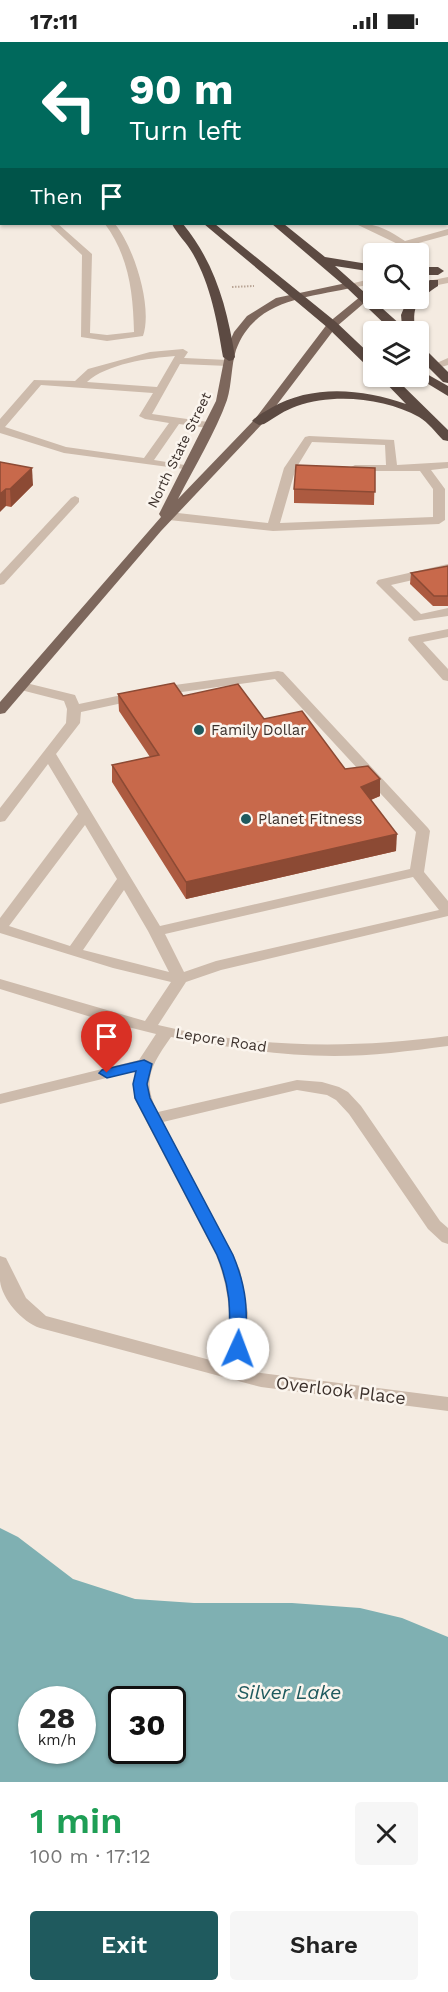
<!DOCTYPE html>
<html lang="en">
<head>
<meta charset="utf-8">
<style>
	body { margin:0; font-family:"Work Sans",sans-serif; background:#f6f6f6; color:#222; height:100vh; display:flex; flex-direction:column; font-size:22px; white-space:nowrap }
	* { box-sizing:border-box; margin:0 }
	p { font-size:20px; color:#767676 }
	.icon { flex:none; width:33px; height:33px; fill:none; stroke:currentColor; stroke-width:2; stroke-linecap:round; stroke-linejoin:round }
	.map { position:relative; height:1740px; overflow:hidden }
	.panel { display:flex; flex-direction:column; background:#fff; flex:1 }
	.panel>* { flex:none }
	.banner { position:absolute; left:0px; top:0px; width:448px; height:183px; box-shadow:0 2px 4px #0004; background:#00695c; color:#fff; overflow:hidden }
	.tools { position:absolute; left:363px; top:201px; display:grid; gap:12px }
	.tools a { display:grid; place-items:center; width:66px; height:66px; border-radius:6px; background:#fff; box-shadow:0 2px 4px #0004; font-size:30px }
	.speed { position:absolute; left:18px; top:1644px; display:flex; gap:12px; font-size:30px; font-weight:700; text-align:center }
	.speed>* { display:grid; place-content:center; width:78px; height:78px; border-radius:50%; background:#fff; box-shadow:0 2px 4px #0004; line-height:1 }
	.speed small { font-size:15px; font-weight:400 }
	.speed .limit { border:3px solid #111; border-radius:9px; background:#fff; color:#111 }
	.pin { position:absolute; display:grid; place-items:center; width:51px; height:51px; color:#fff; margin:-62px -26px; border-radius:50% 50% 50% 0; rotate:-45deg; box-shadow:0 0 6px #0007 }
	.pin .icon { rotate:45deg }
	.me { position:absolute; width:66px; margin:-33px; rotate:2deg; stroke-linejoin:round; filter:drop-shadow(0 0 4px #0008) }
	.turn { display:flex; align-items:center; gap:21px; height:126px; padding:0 30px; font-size:27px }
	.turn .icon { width:78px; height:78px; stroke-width:2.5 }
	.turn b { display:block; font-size:42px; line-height:51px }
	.then { display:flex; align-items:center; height:57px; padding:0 30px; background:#0003; gap:12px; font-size:22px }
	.round { display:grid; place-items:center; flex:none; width:63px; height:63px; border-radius:6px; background:#f6f6f6 }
	.summary { display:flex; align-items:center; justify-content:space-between; height:102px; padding:0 30px }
	h1 { font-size:36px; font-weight:600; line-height:45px; color:#1e9e55 }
	.primary-button { display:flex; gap:12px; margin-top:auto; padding:12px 30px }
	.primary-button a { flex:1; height:69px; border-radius:6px; background:#1f5a5e; color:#fff; font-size:24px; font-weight:600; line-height:69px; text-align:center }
	.primary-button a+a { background:#f6f6f6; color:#222 }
	.status { display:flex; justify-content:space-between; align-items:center; height:42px; padding:0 30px; background:#fff; direction:ltr }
	.status svg { height:16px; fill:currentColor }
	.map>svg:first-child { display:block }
	.water { fill:#7fb0b2; fill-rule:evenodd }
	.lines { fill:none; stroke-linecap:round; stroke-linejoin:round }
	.path { stroke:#b9a596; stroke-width:2; stroke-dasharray:1.5 1.5; stroke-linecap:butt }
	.minor { fill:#cdbbac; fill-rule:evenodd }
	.major { fill:#7d675c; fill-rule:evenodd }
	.highway { fill:#5c4a42; fill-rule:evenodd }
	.wall { fill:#ac5a40 }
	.shaded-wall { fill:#8c4a34 }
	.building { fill:#c8694b; stroke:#8c4a34; stroke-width:1.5 }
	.route { fill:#1a73e8; stroke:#114b97; stroke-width:1.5 }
	.poi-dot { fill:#1f5a5e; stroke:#fbf5ee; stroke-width:2 }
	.labels { text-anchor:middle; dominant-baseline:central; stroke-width:5; stroke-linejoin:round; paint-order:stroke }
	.far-street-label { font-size:14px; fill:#3b302b; stroke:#fbf5ee }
	.poi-label { font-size:15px; fill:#3b302b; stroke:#fbf5ee; text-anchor:start }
	.street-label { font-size:15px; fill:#3b302b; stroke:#fbf5ee }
	.near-street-label { font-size:18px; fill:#3b302b; stroke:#fbf5ee }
	.near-water-label { font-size:20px; font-style:italic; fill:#1f5a5e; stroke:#fbf5ee }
</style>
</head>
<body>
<div class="status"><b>17:11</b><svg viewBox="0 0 49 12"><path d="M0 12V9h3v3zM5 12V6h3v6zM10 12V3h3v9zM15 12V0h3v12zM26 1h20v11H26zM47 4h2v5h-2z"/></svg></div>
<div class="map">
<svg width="448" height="1740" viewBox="0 0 448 1740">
	<rect width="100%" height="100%" fill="#f4ebe1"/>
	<path class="water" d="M 0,1486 L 18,1495 L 73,1537 L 135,1557 L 194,1561 L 292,1561 L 360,1566 L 402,1576 L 448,1595 L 448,1740 L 0,1740 ZM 32,1658 L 82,1658 L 82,1708 L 32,1708 ZM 122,1658 L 172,1658 L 172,1708 L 122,1708 Z"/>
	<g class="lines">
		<path class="path" d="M 232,245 L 254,244"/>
		<g class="minor">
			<path d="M 43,0 L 52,0 L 42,2 Z"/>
			<path d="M 445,1 L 448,1 L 448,6 L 447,2 Z"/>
			<path d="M 447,30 L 448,30 L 448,36 L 447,35 Z"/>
			<path d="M 0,57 L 2,57 L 0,63 Z"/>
			<path d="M 0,115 L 2,116 L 2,122 L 0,121 Z"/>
			<path d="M 49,182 L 58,182 L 92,212 L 90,291 L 107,293 L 134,290 C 133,250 129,215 105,182 L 115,182 C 134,205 153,265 143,294 L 107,299 L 81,295 L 82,213 Z"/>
			<path d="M 356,182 C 375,180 390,189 405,199 L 448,187 L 448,193 L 404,205 Z"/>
			<path d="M 448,235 L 448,241 L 418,247 L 418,241 Z"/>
			<path d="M 374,236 L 374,242 L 351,246 L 346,243 Z"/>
			<path d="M 183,307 L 188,310 L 184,316 L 228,318 L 233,321 L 228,324 L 180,322 L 152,372 L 208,380 L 214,383 L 208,386 L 179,382 L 154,418 L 191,424 L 191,428 L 64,411 L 0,391 L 0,377 L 34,338 L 75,339 L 88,327 L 150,310 ZM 175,314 L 157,345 L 87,340 C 106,322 149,316 175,314 ZM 41,343 L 153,351 L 139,374 L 145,377 L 169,381 L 144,416 L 66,405 L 5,385 Z"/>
			<path d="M 448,316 L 448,323 L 435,327 L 430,324 Z"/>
			<path d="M 309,394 L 394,398 L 397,423 L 448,420 L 448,426 L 431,428 L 445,447 L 445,478 L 439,482 L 273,489 L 169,478 L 163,474 L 169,470 L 268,481 L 284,426 L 305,395 ZM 312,400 L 385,403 L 386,423 L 355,423 L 349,426 L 355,429 L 420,429 L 433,447 L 433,475 L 280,481 L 295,429 L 316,429 L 322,426 L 316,423 L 298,423 Z"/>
			<path d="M 75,454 L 79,456 L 79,460 L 4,542 L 0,543 L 0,532 L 71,456 Z"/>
			<path d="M 448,522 L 448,530 L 391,543 L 421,572 L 448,566 L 448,574 L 414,579 L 376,541 L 378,538 Z"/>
			<path d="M 448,587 L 448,595 L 423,600 L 448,627 L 448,639 L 443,638 L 408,598 L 409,595 Z"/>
			<path d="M 278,629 L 283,630 L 428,786 L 430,789 L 424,830 L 448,859 L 448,874 L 221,928 L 186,940 L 158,983 C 254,1006 351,1007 448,994 L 448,1004 C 410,1009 372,1014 334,1014 C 279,1014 225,1005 171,995 C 152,1022 141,1039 158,1070 L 297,1038 L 322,1040 L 339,1045 L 348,1050 L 361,1064 L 440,1179 L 448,1186 L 448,1202 L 442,1200 L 428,1187 L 349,1072 L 336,1058 L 327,1053 L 297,1048 L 163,1080 L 240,1228 L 248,1271 L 243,1326 L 261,1331 L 448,1355 L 448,1369 L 261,1345 L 40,1286 C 22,1280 2,1257 0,1239 C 0,1231 0,1222 0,1214 L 6,1216 L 26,1256 L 46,1274 L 225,1322 C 233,1284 230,1249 216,1213 L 134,1056 L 135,1029 L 0,1062 L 0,1052 L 139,1018 L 156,992 L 104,979 L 0,947 L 0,937 L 145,979 L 171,940 L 113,926 L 0,891 L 0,876 L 78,772 L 48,722 L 5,779 L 0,780 L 0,766 L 66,681 L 67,667 L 64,659 L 17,647 L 15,644 L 17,641 L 22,640 L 75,653 L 79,662 L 136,650 L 143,654 L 141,657 L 81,670 L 80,681 L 56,712 L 160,884 L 410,827 L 416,790 L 275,637 L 160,653 L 153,649 L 160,645 ZM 85,783 L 117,837 L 70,904 L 9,884 ZM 413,835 L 439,868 L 216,919 L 184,930 L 165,892 ZM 124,848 L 148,889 L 169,930 L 83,908 Z"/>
		</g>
		<path class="major" d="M 351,240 L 356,243 L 355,245 C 309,256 255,256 236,308 C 231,324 232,342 227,358 C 216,389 194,426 178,457 L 255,377 L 328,281 L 361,254 L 370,256 L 336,285 L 263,381 L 161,489 L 5,671 L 0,672 L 0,660 L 161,475 L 159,472 L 216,359 L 226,308 L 234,290 L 247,274 L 276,256 Z"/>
		<g class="highway">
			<path d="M 1,0 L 11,0 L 13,2 L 2,2 Z"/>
			<rect x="0" y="35" width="2" height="7"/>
			<path d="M 172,182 L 183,182 C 215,221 227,265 235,315 L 233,318 L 229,319 L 223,315 C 217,279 211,244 193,212 C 187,201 177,192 172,182 Z"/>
			<path d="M 204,182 L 215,182 L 336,280 L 374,316 L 374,327 L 369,326 L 328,286 Z"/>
			<path d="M 272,182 L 284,182 L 325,215 L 374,223 L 374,230 L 335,224 L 402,284 L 401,273 L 408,256 L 418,256 L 418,246 L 430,238 L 438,238 L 438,244 C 417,258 412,262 415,290 L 393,290 L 347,246 Z"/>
			<path d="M 418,225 L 438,225 L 444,229 L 438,233 L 418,233 Z"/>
			<path d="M 418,303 L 422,304 L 448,330 L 448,341 L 443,340 L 418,315 Z"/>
			<path d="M 418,327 L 448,344 L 448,354 L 415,334 L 418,334 Z"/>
			<path d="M 379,334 L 393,334 L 448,388 L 448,399 L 443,398 C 436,391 428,380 419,375 C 385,356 334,351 297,364 C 285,368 274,376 264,382 L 259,383 L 252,379 C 257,373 265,370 271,366 C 313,342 362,347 406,362 Z"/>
		</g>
	</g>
	<g class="wall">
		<path d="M 109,0 L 180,0 L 183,2 L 110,2 Z"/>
		<path d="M 0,420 L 33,443 L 11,465 L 6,464 Z"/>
		<path d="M 375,426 L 374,463 L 294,461 L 294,447 Z"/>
		<path d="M 448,524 L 448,564 L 433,564 L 410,542 L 411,531 Z"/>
		<path d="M 118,652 L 183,654 L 264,677 L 345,727 L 380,754 L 371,758 L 396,809 L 186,857 L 112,740 L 112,723 L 150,715 L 119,669 Z"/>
	</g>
	<g class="shaded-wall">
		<path d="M 32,426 L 33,443 L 11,465 L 10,447 Z"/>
		<path d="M 6,447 L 6,464 L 0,470 L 0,452 Z"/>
		<path d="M 380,737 L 380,754 L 360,762 L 361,745 Z"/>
		<path d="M 397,792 L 396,809 L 186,857 L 186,840 Z"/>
	</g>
	<g class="building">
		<path d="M 120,0 L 180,0 L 183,2 L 122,2 Z"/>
		<path d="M 0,420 L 32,426 L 10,447 L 6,447 L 0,452 Z"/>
		<path d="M 296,423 L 375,426 L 375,450 L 294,447 Z"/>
		<path d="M 448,524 L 448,554 L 434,554 L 411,531 Z"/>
		<path d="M 174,641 L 183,654 L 238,642 L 264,677 L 302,669 L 345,727 L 368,724 L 380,737 L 361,745 L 397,792 L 186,840 L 112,723 L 159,713 L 118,652 Z"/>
	</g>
	<path class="route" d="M 144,1018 L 152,1022 L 147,1042 L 150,1056 L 233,1213 C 248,1249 247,1269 246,1307 L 244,1311 L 232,1311 L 229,1307 C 230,1269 232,1249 217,1213 L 135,1056 L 133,1042 L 136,1029 L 107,1036 L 99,1031 L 102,1028 Z"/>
	<g class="poi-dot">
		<circle cx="199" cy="688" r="6"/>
		<circle cx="246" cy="777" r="6"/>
	</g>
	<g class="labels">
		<g class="far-street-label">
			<text transform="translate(179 408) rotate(-64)">North State Street</text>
		</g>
		<g class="poi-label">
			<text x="211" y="688">Family Dollar</text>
			<text x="258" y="777">Planet Fitness</text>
		</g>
		<g class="street-label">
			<text transform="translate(221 998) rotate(9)">Lepore Road</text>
		</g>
		<g class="near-street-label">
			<text transform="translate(341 1348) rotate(7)">Overlook Place</text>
		</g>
		<g class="near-water-label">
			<text x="289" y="1650">Silver Lake</text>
		</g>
	</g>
</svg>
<div class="tools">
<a><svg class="icon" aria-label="search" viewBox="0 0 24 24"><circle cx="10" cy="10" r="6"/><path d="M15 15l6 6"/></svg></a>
<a><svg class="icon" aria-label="layers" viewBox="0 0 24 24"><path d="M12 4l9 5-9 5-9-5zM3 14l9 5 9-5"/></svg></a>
</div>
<div class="speed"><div>28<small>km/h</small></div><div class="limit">30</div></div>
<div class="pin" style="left:107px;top:1031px;background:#d93025"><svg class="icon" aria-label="arrive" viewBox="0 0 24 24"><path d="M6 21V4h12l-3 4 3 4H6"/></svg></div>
<svg class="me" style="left:238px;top:1307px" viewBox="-20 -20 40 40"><circle r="19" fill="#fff"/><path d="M0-13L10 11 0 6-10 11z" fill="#1a73e8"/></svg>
<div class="banner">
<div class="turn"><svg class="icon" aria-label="left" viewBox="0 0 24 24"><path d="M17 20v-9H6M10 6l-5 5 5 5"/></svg><div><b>90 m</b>Turn left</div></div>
<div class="then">Then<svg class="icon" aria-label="arrive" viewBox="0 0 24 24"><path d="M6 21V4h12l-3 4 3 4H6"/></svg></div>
</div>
</div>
<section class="panel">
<div class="summary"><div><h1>1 min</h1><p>100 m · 17:12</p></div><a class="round"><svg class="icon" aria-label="close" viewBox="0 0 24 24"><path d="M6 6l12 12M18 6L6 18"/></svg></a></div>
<div class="primary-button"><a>Exit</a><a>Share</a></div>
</section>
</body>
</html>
